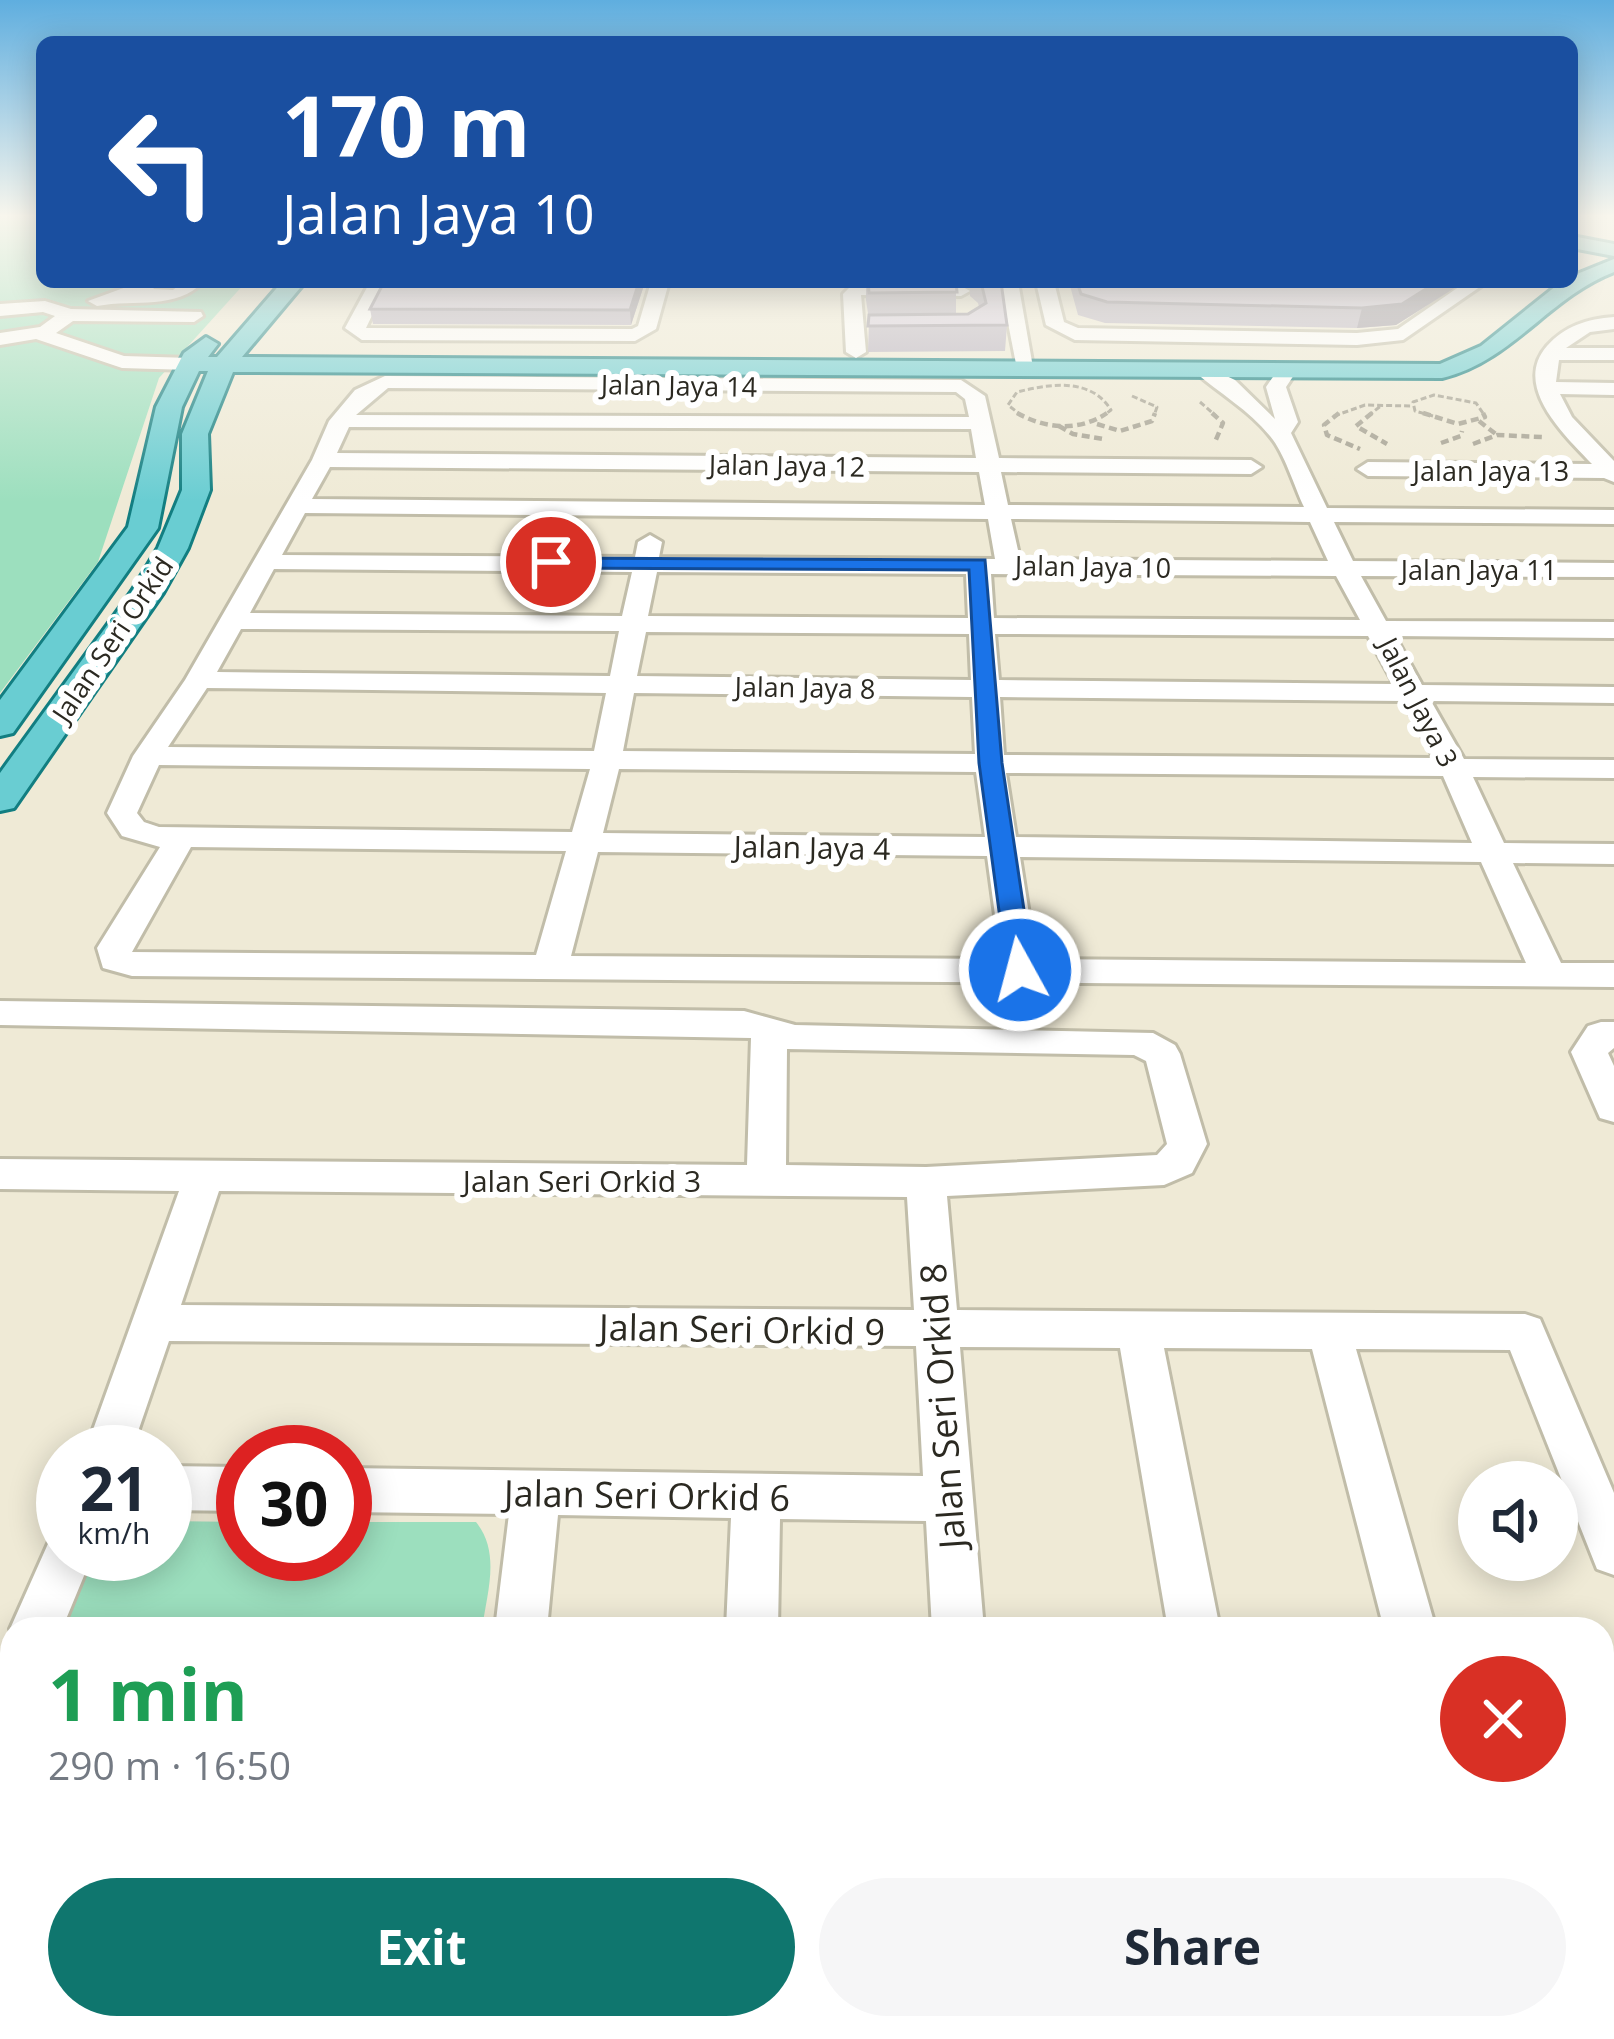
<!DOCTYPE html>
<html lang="en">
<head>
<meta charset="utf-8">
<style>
	body { margin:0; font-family:"Open Sans",sans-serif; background:#f6f6f7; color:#1f2937; height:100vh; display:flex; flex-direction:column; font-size:45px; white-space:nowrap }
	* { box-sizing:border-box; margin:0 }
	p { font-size:39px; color:#747a83 }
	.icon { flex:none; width:66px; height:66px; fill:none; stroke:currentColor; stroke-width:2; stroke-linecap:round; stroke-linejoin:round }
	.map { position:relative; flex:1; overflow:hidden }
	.details { position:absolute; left:0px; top:1617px; width:1614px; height:423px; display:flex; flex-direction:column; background:#fff; border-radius:36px 36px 0 0; box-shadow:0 6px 30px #0003 }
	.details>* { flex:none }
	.banner { position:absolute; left:36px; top:36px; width:1542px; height:252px; border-radius:18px; box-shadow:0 6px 30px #0003; background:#1a4fa0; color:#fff; overflow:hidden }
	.controls { position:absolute; left:1458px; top:1461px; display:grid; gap:24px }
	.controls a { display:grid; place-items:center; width:120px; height:120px; border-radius:50%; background:#fff; box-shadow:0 6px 30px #0003; font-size:60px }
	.speed { position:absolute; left:36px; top:1425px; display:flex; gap:24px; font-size:60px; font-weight:700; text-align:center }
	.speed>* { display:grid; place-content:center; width:156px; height:156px; border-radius:50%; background:#fff; box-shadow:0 6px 30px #0003; line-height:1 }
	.speed small { font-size:30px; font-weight:400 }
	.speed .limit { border:18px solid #d22; background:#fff; color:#111 }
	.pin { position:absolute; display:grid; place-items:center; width:102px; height:102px; color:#fff; margin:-51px; border:6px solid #fff; border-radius:50%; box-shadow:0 3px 12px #0007 }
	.me { position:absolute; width:132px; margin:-66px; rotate:353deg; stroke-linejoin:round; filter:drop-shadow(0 0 9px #0008) }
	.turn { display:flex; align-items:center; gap:42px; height:252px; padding:0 48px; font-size:54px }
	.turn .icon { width:156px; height:156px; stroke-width:2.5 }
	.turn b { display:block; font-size:84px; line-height:102px }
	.round { display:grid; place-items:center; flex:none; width:126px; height:126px; border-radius:63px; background:#f6f6f7 }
	.head { display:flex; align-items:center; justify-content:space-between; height:204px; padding:0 48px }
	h1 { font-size:72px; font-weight:700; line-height:90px; color:#1e9e55 }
	.action { display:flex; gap:24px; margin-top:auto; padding:24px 48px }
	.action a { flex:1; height:138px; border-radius:72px; background:#0f766e; color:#fff; font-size:48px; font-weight:700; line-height:138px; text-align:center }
	.action a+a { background:#f6f6f7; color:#1f2937 }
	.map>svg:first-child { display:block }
	.green { fill:#9cdfbe }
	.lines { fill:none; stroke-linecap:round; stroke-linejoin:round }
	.minor-casing { stroke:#c1bda9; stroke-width:6 }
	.major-casing { stroke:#127e81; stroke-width:6 }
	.path-far1 { stroke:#a4a091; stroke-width:3; stroke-dasharray:6 3; stroke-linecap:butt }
	.path { stroke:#a4a091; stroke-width:4.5; stroke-dasharray:8 4.5; stroke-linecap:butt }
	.minor { fill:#fff; fill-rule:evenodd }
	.major { fill:#69cdd2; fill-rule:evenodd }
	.wall { fill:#b6afbe; fill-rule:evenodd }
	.shaded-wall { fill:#948e9b }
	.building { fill:#d4cbdd; stroke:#948e9b; stroke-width:3 }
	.route { fill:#1a73e8; stroke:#114b97; stroke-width:3 }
	.labels { text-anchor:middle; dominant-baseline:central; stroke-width:12; stroke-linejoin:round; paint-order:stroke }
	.far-street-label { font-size:27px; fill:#2b2921; stroke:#fff }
	.street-label { font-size:30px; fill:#2b2921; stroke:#fff }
	.near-street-label { font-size:36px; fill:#2b2921; stroke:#fff }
</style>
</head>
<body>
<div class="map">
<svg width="1614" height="2039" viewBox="0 0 1614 2039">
	<rect width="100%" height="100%" fill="#efead6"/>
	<g class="green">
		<path d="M 0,216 L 42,216 L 42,282 L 246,282 L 159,378 L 98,562 L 0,693 Z"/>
		<path d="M 165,1521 L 243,1522 L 243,1554 L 345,1554 L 345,1522 L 476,1522 C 501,1553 487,1592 482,1629 L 56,1629 L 85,1554 L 165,1554 Z"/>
	</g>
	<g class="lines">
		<defs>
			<g id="minor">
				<path d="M 140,282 L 161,282 L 153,289 L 173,290 L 183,282 L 203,282 C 177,310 135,299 97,306 L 88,301 Z"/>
				<path d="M 370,282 L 388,282 L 366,328 L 632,329 L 638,326 L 651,282 L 669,282 L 656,329 L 635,341 L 362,340 L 345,328 Z"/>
				<path d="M 1000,282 L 1018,282 L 1034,373 L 1017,369 Z"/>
				<path d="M 1036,282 L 1054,282 L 1064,322 L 1078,328 L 1357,333 L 1398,329 L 1466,282 L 1487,282 L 1403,340 L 1357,345 L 1075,340 L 1046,325 Z"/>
				<path d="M 851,286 L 961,286 L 970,291 L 961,296 L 861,295 L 866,352 L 856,358 L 846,352 L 843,294 Z"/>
				<path d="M 45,301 L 71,309 L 201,312 L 203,316 L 194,322 L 73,321 L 56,333 L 124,356 L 190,358 L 200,364 L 190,370 L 122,368 L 36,339 L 0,345 L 0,333 L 40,327 L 55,316 L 43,312 L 0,316 L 0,304 Z"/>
				<path d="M 1614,317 L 1614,329 L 1590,332 L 1566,348 L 1614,348 L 1614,360 L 1559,360 L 1556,382 L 1614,383 L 1614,395 L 1560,394 L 1572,417 L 1614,461 L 1614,482 L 1604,478 L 1368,476 L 1357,469 L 1368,462 L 1592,464 C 1564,435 1512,386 1547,346 C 1565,326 1587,319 1614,317 Z"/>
				<path d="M 1205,366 L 1235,380 L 1275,419 L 1266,387 L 1279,368 L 1293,368 L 1296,372 L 1286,387 L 1298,422 L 1291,433 L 1327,508 L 1614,510 L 1614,524 L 1334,522 L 1353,561 L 1614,563 L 1614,577 L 1361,576 L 1386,621 L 1614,622 L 1614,638 L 1395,636 L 1422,685 L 1614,687 L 1614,703 L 1431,701 L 1464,759 L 1614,760 L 1614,778 L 1473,777 L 1504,843 L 1614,844 L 1614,864 L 1513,863 L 1561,963 L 1614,963 L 1614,987 L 132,976 L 103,968 L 97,948 L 160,847 L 122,836 L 107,813 L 133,756 L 185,680 L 312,460 L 329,421 L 355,390 L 385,376 L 961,380 L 985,396 L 999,458 L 1251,460 L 1262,467 L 1251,474 L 1001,472 L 1008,505 L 1304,507 C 1294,486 1285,454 1270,436 C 1249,410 1219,393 1195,372 ZM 388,388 L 956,392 L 965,399 L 969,417 L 356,415 ZM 349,427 L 971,429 L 976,458 L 337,453 ZM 330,467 L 979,472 L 985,505 L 312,499 ZM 305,513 L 988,519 L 995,559 L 659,557 L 662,542 L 650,535 L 638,542 L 635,557 L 282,555 ZM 1011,519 L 1310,522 L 1328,561 L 1020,559 ZM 274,569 L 632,572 L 622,616 L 250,613 ZM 657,572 L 966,574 L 968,618 L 648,616 ZM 991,574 L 1336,576 L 1360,620 L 994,618 ZM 241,629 L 619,631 L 610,676 L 217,672 ZM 646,632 L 969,634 L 971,680 L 637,676 ZM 995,634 L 1368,636 L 1394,684 L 999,680 ZM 207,688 L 606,693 L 594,751 L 168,747 ZM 634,693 L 972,697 L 975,754 L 623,751 ZM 1000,697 L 1403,701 L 1434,758 L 1004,755 ZM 159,765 L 590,769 L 572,832 L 159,827 L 144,822 L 137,813 ZM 619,769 L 976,772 L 985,837 L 603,833 ZM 1006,773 L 1443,776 L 1472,843 L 1016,837 ZM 191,847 L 566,851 L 536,955 L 132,952 ZM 598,852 L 987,856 L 1001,959 L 571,956 ZM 1020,857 L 1481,862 L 1526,963 L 1036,959 Z"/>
				<path d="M 0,1001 L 744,1011 L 795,1025 L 1153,1033 L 1175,1045 L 1180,1054 L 1207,1144 L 1192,1173 L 1164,1185 L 947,1196 L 957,1310 L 1525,1314 L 1540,1319 L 1614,1493 L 1614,1575 L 1597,1569 L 1510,1350 L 1356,1349 L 1436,1629 L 1384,1629 L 1312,1349 L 1164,1348 L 1220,1629 L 1168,1629 L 1120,1348 L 960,1347 L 984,1629 L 932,1629 L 926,1521 L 780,1519 L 778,1629 L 726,1629 L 731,1518 L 558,1515 L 547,1629 L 495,1629 L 509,1514 L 345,1512 L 345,1468 L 923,1476 L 916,1346 L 169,1341 L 131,1452 L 85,1452 L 179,1191 L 0,1189 L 0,1159 L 747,1165 L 751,1038 L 0,1025 ZM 787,1049 L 1134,1055 L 1146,1061 L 1167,1144 L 1157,1155 L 926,1167 L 786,1165 ZM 219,1191 L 907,1197 L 914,1310 L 181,1305 Z"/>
				<path d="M 1601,1022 L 1614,1022 L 1614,1048 L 1608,1053 L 1614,1066 L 1614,1122 L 1600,1118 L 1571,1052 L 1588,1026 Z"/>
				<path d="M 165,1466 L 243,1467 L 243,1511 L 165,1510 Z"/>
				<path d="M 63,1533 L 63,1554 L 93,1554 L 62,1629 L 12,1629 L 12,1633 L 10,1629 L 51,1537 Z"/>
				<path d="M 12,1660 L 12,1737 L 0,1742 L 0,1665 Z"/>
				<rect x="707" y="2028" width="62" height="11"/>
				<path d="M 957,2028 L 1019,2028 L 1020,2039 L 958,2039 Z"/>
			</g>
			<g id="major">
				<path d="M 1572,236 L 1614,244 L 1614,256 L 1572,248 Z"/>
				<path d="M 1614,259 L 1614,272 C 1549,297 1512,361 1442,378 L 233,372 L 208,434 L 210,490 L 188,548 L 163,593 L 14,808 L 0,811 L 0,773 L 132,591 L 158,548 L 182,490 L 182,434 L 208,371 L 199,371 L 182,407 L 158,528 L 13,733 L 0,736 L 0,700 L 128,527 L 156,407 L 184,353 L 206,337 L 218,344 L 208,357 L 217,357 L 282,282 L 305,282 L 242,357 L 1440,364 L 1481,346 L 1561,282 L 1572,282 L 1572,276 Z"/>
			</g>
		</defs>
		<use href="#minor" class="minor-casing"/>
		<use href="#major" class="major-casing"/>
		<g class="path-far1">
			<path d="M 1132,396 L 1157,407 L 1154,416"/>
			<path d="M 1200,402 L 1216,416"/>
			<path d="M 1022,416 L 1008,405 L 1017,392 C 1049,384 1091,377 1111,410 L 1103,416"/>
			<path d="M 1334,416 L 1365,405 L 1412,406"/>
			<path d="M 1368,416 L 1382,405"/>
			<path d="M 1433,416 L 1415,411 L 1413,402 L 1434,395 L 1476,403 L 1485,416"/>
		</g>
		<g class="path">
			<path d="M 1017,413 C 1046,429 1079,432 1107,413"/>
			<path d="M 1212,413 L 1223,423 L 1215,442"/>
			<path d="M 1339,413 L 1324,425 L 1327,435 L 1360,449"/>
			<path d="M 1372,413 L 1356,426 L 1387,444"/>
			<path d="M 1423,413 L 1458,424 L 1485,417 L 1483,413"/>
			<path d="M 1479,421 L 1497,435"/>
			<path d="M 1097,424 L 1120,431 L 1152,421 L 1155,413"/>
			<path d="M 1059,426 L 1073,434 L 1103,439"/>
			<path d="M 1441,443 L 1461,436 L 1462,431"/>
			<path d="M 1473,444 L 1497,435 L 1542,437"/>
		</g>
		<use href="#minor" class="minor"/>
		<use href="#major" class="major"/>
	</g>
	<g class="wall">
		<path d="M 645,282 L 631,325 L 373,324 L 370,309 Z"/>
		<path d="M 866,282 L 1001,282 L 1007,325 L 1005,351 L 868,352 L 869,320 L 866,300 ZM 956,282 L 963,282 L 970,287 L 970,296 L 978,303 L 979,307 L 968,314 L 956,315 Z"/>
		<path d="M 1069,282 L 1464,282 L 1396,325 L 1357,328 L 1105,323 L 1078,315 Z"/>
	</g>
	<g class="shaded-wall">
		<path d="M 639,282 L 645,282 L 631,325 L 630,310 Z"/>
		<path d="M 1437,282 L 1464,282 L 1396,325 L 1357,328 L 1362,308 Z"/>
	</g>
	<g class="building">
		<path d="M 384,282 L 639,282 L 630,310 L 370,309 Z"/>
		<path d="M 868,282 L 956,282 L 957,292 L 869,293 Z"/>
		<path d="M 981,282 L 1001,282 L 1007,325 L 868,326 L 869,315 L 968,314 L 986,303 Z"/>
		<path d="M 1077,282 L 1437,282 L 1402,304 L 1362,308 L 1107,302 L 1081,294 Z"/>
	</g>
	<linearGradient id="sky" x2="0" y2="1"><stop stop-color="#5faedf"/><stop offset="0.43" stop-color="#f8f6ed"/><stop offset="1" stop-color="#f8f6ed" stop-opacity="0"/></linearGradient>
	<rect width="1614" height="502" fill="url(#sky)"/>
	<path class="route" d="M 544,558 L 985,560 L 1002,763 L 1033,970 L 1030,977 L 1011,977 L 1007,970 L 979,763 L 969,570 L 551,568 L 544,566 Z"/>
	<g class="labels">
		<g class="far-street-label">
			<text transform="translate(679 385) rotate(1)">Jalan Jaya 14</text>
			<text transform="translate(787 465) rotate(1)">Jalan Jaya 12</text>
			<text x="1491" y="470">Jalan Jaya 13</text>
			<text transform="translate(1093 566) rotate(1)">Jalan Jaya 10</text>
			<text x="1479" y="569">Jalan Jaya 11</text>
			<text transform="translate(112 639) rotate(-56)">Jalan Seri Orkid</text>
			<text transform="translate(805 687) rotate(1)">Jalan Jaya 8</text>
			<text transform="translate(1419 702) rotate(63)">Jalan Jaya 3</text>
		</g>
		<g class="street-label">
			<text transform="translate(812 847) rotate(1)">Jalan Jaya 4</text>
			<text x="582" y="1180">Jalan Seri Orkid 3</text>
		</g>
		<g class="near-street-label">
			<text transform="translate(742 1329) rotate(1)">Jalan Seri Orkid 9</text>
			<text transform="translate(942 1406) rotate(-94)">Jalan Seri Orkid 8</text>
			<text transform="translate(647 1495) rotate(1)">Jalan Seri Orkid 6</text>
		</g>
	</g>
</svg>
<div class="controls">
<a><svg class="icon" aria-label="sound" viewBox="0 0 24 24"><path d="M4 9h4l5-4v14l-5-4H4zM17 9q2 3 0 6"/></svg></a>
</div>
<div class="speed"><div>21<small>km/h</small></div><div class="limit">30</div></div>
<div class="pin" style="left:551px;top:562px;background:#d93025"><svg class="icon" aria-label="arrive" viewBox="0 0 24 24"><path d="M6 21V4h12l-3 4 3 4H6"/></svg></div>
<svg class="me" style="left:1020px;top:970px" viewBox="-20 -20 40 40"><circle r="17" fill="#1a73e8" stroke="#fff" stroke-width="3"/><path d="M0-11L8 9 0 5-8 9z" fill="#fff"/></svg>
<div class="banner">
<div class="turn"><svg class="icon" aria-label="left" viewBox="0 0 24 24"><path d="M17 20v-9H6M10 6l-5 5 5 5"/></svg><div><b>170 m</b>Jalan Jaya 10</div></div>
</div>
<section class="details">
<div class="head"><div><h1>1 min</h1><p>290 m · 16:50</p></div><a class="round" style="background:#d93025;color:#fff"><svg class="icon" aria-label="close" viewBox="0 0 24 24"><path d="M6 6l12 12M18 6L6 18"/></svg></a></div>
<div class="action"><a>Exit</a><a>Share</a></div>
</section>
</div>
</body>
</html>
